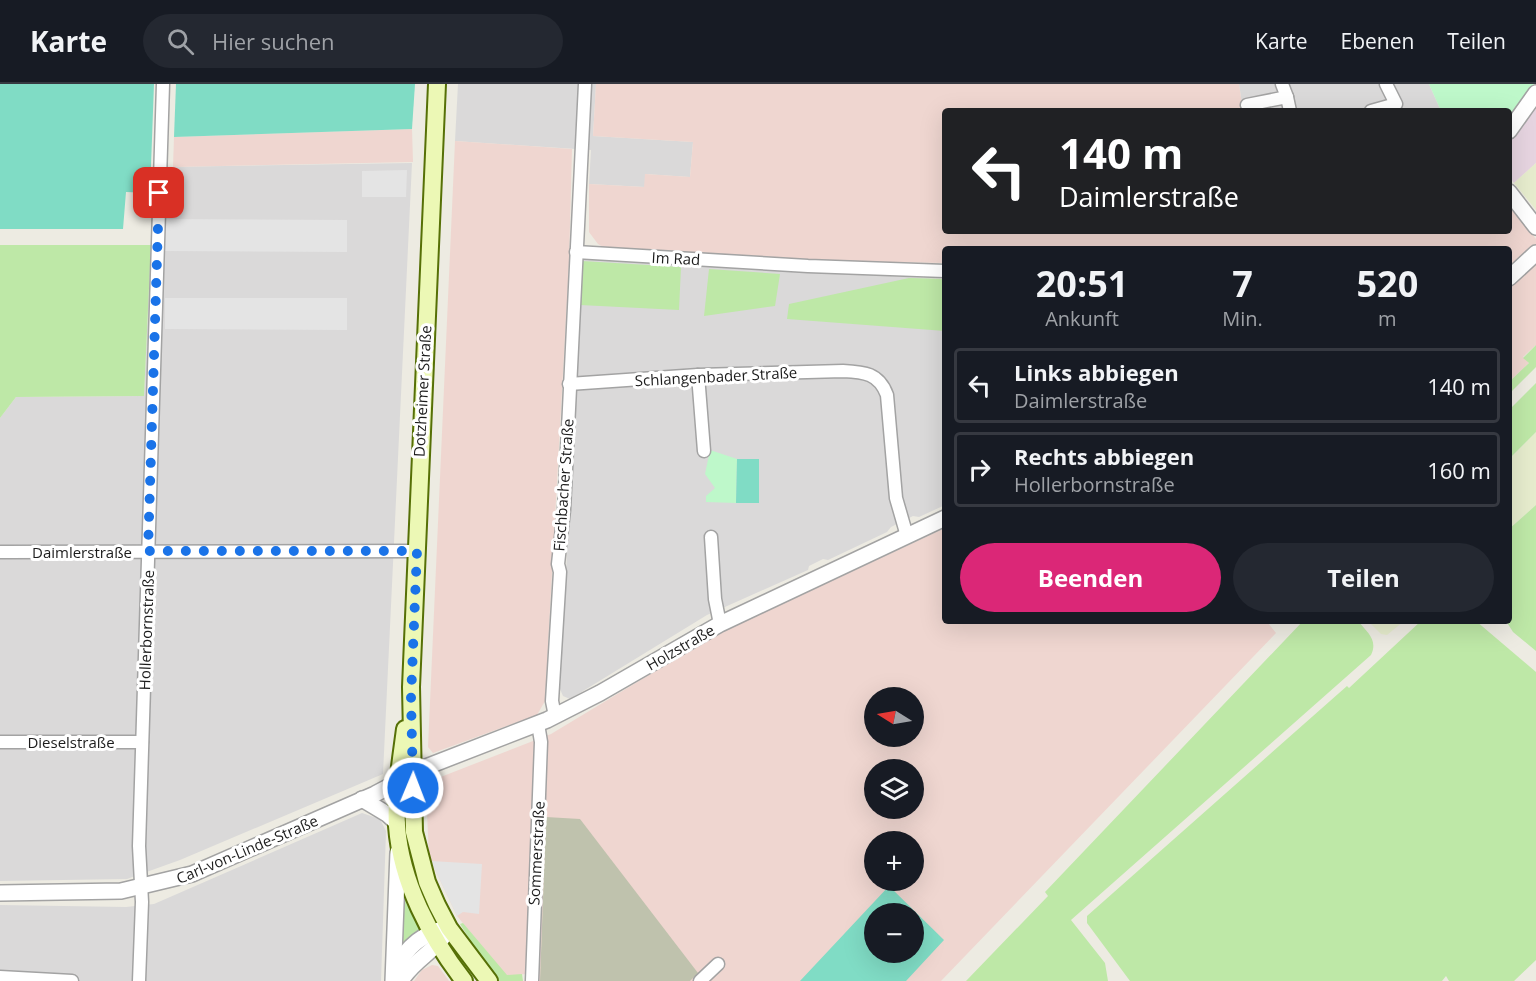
<!DOCTYPE html>
<html lang="de">
<head>
<meta charset="utf-8">
<style>
	body { margin:0; font-family:"Open Sans",sans-serif; background:#242831; color:#f1f3f6; height:100vh; display:flex; flex-direction:column; font-size:22px; white-space:nowrap }
	* { box-sizing:border-box; margin:0 }
	p { font-size:20px; color:#9ea1a6 }
	.icon { flex:none; width:33px; height:33px; fill:none; stroke:currentColor; stroke-width:2; stroke-linecap:round; stroke-linejoin:round }
	.map { position:relative; flex:1; overflow:hidden }
	.details { position:absolute; left:942px; top:162px; width:570px; height:378px; display:flex; flex-direction:column; background:#171b24; border-radius:6px; box-shadow:0 6px 24px #0002 }
	.details>* { flex:none }
	.guide { position:absolute; left:942px; top:24px; width:570px; height:126px; border-radius:6px; box-shadow:0 6px 24px #0002; background:#202124; color:#fff; overflow:hidden }
	.needle { width:39px; rotate:281deg }
	.tools { position:absolute; left:864px; top:603px; display:grid; gap:12px }
	.tools a { display:grid; place-items:center; width:60px; height:60px; border-radius:50%; background:#171b24; box-shadow:0 6px 24px #0002; font-size:30px }
	.pin { position:absolute; display:grid; place-items:center; width:51px; height:51px; color:#fff; margin:-26px; border-radius:12px; box-shadow:0 3px 9px #0006 }
	.me { position:absolute; width:66px; margin:-33px; rotate:1deg; stroke-linejoin:round; filter:drop-shadow(0 0 4px #0008) }
	.turn { display:flex; align-items:center; gap:21px; height:126px; padding:0 18px; font-size:27px }
	.turn .icon { width:78px; height:78px; stroke-width:2.5 }
	.turn b { display:block; font-size:42px; line-height:51px }
	.eta { display:flex; justify-content:space-evenly; align-items:center; height:102px; text-align:center }
	.eta b { font-size:36px; font-weight:700; line-height:42px }
	.button { display:flex; gap:12px; margin-top:auto; padding:12px 18px }
	.button a { flex:1; height:69px; border-radius:36px; background:#db2777; color:#fff; font-size:24px; font-weight:700; line-height:69px; text-align:center }
	.button a+a { background:#242831; color:#f1f3f6 }
	ul { padding:0; list-style:none }
	li { display:flex; align-items:center; gap:18px; height:75px; margin:0 12px 9px; padding:0 6px; border:3px solid #363941; border-radius:6px }
	li div { flex:1 }
	li b { display:block; font-size:22px }
	li em { font-style:normal }
	header { display:flex; align-items:center; gap:36px; box-sizing:border-box; height:84px; padding:0 30px; background:#171b24; border-bottom:2px solid #363941 }
	header strong { font-size:28px }
	nav { display:flex; gap:33px; margin-inline-start:auto; font-size:21px }
	.search { width:420px; height:54px; background:#242831; display:flex; align-items:center; gap:15px; box-sizing:border-box; padding:0 21px; border-radius:33px; color:#9ea1a6; font-size:22px }
	.map>svg:first-child { display:block }
	.residential { fill:#dad9d9 }
	.commercial { fill:#efd6d0; fill-rule:evenodd }
	.industrial { fill:#e6d4e0 }
	.construction { fill:#bfc2ad }
	.farmland { fill:#e6eccd }
	.grass { fill:#bee8a7 }
	.park { fill:#bef8ca }
	.pitch { fill:#80dcc5; fill-rule:evenodd }
	.parking { fill:#e4e4e4 }
	.lines { fill:none; stroke-linecap:round; stroke-linejoin:round }
	.minor-casing { stroke:#a3a3a3; stroke-width:15 }
	.tertiary-casing { stroke:#a3a3a3; stroke-width:18 }
	.secondary-casing { stroke:#567006; stroke-width:20 }
	.minor { stroke:#fff; stroke-width:12 }
	.tertiary { stroke:#fff; stroke-width:15 }
	.secondary { stroke:#ecf8b5; stroke-width:16 }
	.route { stroke:#1a73e8; stroke-width:10; stroke-dasharray:0 18 }
	.labels { text-anchor:middle; dominant-baseline:central; stroke-width:6; stroke-linejoin:round; paint-order:stroke }
	.street-label { font-size:15px; fill:#1c1c1c; stroke:#fff }
</style>
</head>
<body>
<header>
<strong>Karte</strong>
<div class="search"><svg class="icon" aria-label="search" viewBox="0 0 24 24"><circle cx="10" cy="10" r="6"/><path d="M15 15l6 6"/></svg>Hier suchen</div>
<nav><a>Karte</a><a>Ebenen</a><a>Teilen</a></nav>
</header>
<div class="map">
<svg width="1536" height="897" viewBox="0 0 1536 897">
	<rect width="100%" height="100%" fill="#edebe2"/>
	<g class="residential">
		<path d="M 458,0 L 596,0 L 593,52 L 693,58 L 690,93 L 645,90 L 645,103 L 589,100 L 591,66 L 455,57 Z"/>
		<path d="M 1239,0 L 1429,0 L 1441,27 L 1243,27 Z"/>
		<path d="M 412,79 L 383,690 L 180,776 L 127,795 L 0,797 L 0,334 L 16,313 L 144,312 L 151,161 L 166,83 Z"/>
		<path d="M 582,175 L 945,195 L 945,421 L 919,433 L 913,432 L 891,443 L 887,448 L 828,476 L 823,475 L 809,482 L 808,486 L 707,531 L 570,615 L 563,612 L 560,605 Z"/>
		<path d="M 362,729 L 380,735 L 386,747 L 381,897 L 0,897 L 0,821 L 126,823 L 154,820 Z"/>
	</g>
	<g class="commercial">
		<path d="M 596,0 L 1239,0 L 1243,27 L 945,27 L 945,147 L 1509,147 L 1509,121 L 1536,155 L 1536,261 L 1523,273 L 1529,279 L 1509,298 L 1509,165 L 945,165 L 945,179 L 819,177 L 605,164 L 598,160 L 589,148 L 589,100 L 644,103 L 645,90 L 690,93 L 693,58 L 593,52 Z"/>
		<path d="M 412,45 L 413,78 L 173,83 L 174,53 Z"/>
		<path d="M 455,57 L 572,65 L 569,179 L 545,617 L 537,631 L 433,669 L 428,663 Z"/>
		<path d="M 945,444 L 945,537 L 1270,537 L 1268,539 L 1276,549 L 941,897 L 538,897 L 535,889 L 507,892 L 457,832 L 429,773 L 426,706 L 433,696 L 551,650 L 717,550 ZM 874,614 L 914,614 L 914,652 L 874,652 ZM 874,686 L 914,686 L 914,724 L 874,724 ZM 874,758 L 914,758 L 914,796 L 874,796 ZM 874,830 L 914,830 L 914,868 L 874,868 Z"/>
		<path d="M 432,881 L 438,882 L 449,897 L 414,897 L 422,886 Z"/>
	</g>
	<path class="industrial" d="M 1536,17 L 1536,79 L 1514,99 L 1509,92 L 1509,52 Z"/>
	<path class="construction" d="M 546,733 L 580,735 L 698,889 L 690,897 L 540,897 Z"/>
	<g class="farmland">
		<path d="M 1536,79 L 1536,126 L 1514,99 Z"/>
		<path d="M 1536,348 L 1536,421 L 1509,445 L 1509,375 Z"/>
		<path d="M 1368,537 L 1404,537 L 1387,551 L 1381,550 Z"/>
	</g>
	<g class="grass">
		<path d="M 0,161 L 151,161 L 144,312 L 16,313 L 0,334 Z"/>
		<path d="M 582,177 L 681,183 L 679,226 L 580,221 Z"/>
		<path d="M 709,185 L 780,190 L 775,222 L 704,232 Z"/>
		<path d="M 909,194 L 945,195 L 945,247 L 787,235 L 789,220 Z"/>
		<path d="M 1536,261 L 1536,283 L 1509,310 L 1509,298 L 1529,279 L 1523,274 Z"/>
		<path d="M 1536,299 L 1536,348 L 1509,375 L 1509,326 Z"/>
		<path d="M 1536,421 L 1536,567 L 1513,548 L 1506,537 L 1509,537 L 1509,445 Z"/>
		<path d="M 1303,537 L 1358,537 C 1368,549 1378,556 1371,571 L 1071,836 L 1105,879 L 1108,897 L 966,897 L 1048,812 L 1045,808 Z"/>
		<path d="M 1421,537 L 1476,537 L 1536,588 L 1536,876 L 1514,897 L 1449,897 L 1446,892 L 1442,897 L 1130,897 L 1087,839 L 1087,832 L 1347,602 L 1349,604 Z"/>
		<path d="M 401,794 L 423,847 L 401,866 Z"/>
		<path d="M 463,839 L 507,891 L 522,890 L 523,897 L 498,897 L 469,859 L 470,856 L 460,840 Z"/>
	</g>
	<g class="park">
		<path d="M 1429,0 L 1534,0 L 1509,35 L 1509,27 L 1441,27 Z"/>
		<path d="M 710,366 L 737,375 L 736,419 L 706,418 L 706,412 L 715,404 L 705,390 Z"/>
	</g>
	<g class="pitch">
		<path d="M 0,0 L 154,0 L 150,109 L 126,108 L 123,145 L 0,145 Z"/>
		<path d="M 176,0 L 415,0 L 412,45 L 174,53 Z"/>
		<path d="M 737,375 L 759,375 L 759,419 L 736,419 Z"/>
		<path d="M 889,802 L 944,856 L 906,897 L 800,897 ZM 874,830 L 914,830 L 914,868 L 874,868 Z"/>
	</g>
	<g class="parking">
		<path d="M 407,86 L 406,113 L 362,113 L 362,87 Z"/>
		<path d="M 165,135 L 347,136 L 347,168 L 165,167 Z"/>
		<path d="M 165,214 L 347,214 L 347,246 L 165,245 Z"/>
		<path d="M 431,777 L 482,780 L 479,830 L 463,828 L 457,832 Z"/>
	</g>
	<g class="lines">
		<defs>
			<g id="minor">
				<path d="M 1282,0 L 1287,13"/>
				<path d="M 1247,21 L 1287,13 L 1290,27"/>
				<path d="M 1371,27 L 1396,20 L 1386,0"/>
				<path d="M 576,168 L 808,182 L 945,187"/>
				<path d="M 698,291 L 704,367"/>
				<path d="M 569,300 L 698,291 L 843,287 C 864,288 879,289 887,311 L 896,414 L 907,452"/>
				<path d="M 711,453 L 715,515 L 720,540"/>
				<path d="M 0,468 L 417,467"/>
				<path d="M 555,632 L 552,617 L 560,488 L 558,480 L 564,426 L 585,0"/>
				<path d="M 0,658 L 142,658"/>
				<path d="M 0,893 L 72,897"/>
				<path d="M 139,897 L 142,818 L 139,762 L 163,0"/>
				<path d="M 532,897 L 541,658 L 538,640"/>
				<path d="M 700,897 L 718,880"/>
			</g>
			<g id="tertiary">
				<path d="M 1509,47 L 1536,9"/>
				<path d="M 1509,108 L 1536,143"/>
				<path d="M 1509,194 L 1536,169"/>
				<path d="M 362,715 L 387,730 L 397,739"/>
				<path d="M 0,809 L 121,807 L 192,790 L 375,710 L 426,683 L 547,636 L 600,609 L 720,540 L 945,434"/>
				<path d="M 395,886 C 406,863 424,848 449,844"/>
				<path d="M 393,897 L 398,768"/>
				<path d="M 401,897 C 412,878 432,869 444,852"/>
			</g>
			<g id="secondary">
				<path d="M 437,0 L 411,603 L 414,748 L 427,798 L 437,821 L 449,844 L 489,897"/>
				<path d="M 405,645 C 401,676 395,710 397,742 C 401,798 430,853 464,897"/>
			</g>
		</defs>
		<use href="#minor" class="minor-casing"/>
		<use href="#tertiary" class="tertiary-casing"/>
		<use href="#secondary" class="secondary-casing"/>
		<use href="#minor" class="minor"/>
		<use href="#tertiary" class="tertiary"/>
		<use href="#secondary" class="secondary"/>
	</g>
	<g class="lines">
		<path class="route" d="M 159,109 L 148,467 L 417,467 L 411,614 L 413,704"/>
	</g>
	<g class="labels">
		<g class="street-label">
			<text transform="translate(676 174) rotate(3)">Im Rad</text>
			<text transform="translate(716 292) rotate(-3)">Schlangenbader Straße</text>
			<text transform="translate(422 307) rotate(-87)">Dotzheimer Straße</text>
			<text transform="translate(563 401) rotate(-86)">Fischbacher Straße</text>
			<text x="82" y="468">Daimlerstraße</text>
			<text transform="translate(146 546) rotate(-88)">Hollerbornstraße</text>
			<text transform="translate(680 563) rotate(-30)">Holzstraße</text>
			<text x="71" y="658">Dieselstraße</text>
			<text transform="translate(247 765) rotate(-23)">Carl-von-Linde-Straße</text>
			<text transform="translate(536 769) rotate(-87)">Sommerstraße</text>
		</g>
	</g>
</svg>
<div class="tools">
<a><svg class="needle" viewBox="-14 -14 28 28"><path d="M0-13l5 13h-10z" fill="#e53935"/><path d="M0 13l5-13h-10z" fill="#9ea1a6"/></svg></a>
<a><svg class="icon" aria-label="layers" viewBox="0 0 24 24"><path d="M12 4l9 5-9 5-9-5zM3 14l9 5 9-5"/></svg></a>
<a>+</a>
<a>−</a>
</div>
<div class="pin" style="left:159px;top:109px;background:#d93025"><svg class="icon" aria-label="arrive" viewBox="0 0 24 24"><path d="M6 21V4h12l-3 4 3 4H6"/></svg></div>
<svg class="me" style="left:413px;top:704px" viewBox="-20 -20 40 40"><circle r="17" fill="#1a73e8" stroke="#fff" stroke-width="3"/><path d="M0-11L8 9 0 5-8 9z" fill="#fff"/></svg>
<div class="guide">
<div class="turn"><svg class="icon" aria-label="left" viewBox="0 0 24 24"><path d="M17 20v-9H6M10 6l-5 5 5 5"/></svg><div><b>140 m</b>Daimlerstraße</div></div>
</div>
<section class="details">
<div class="eta">
<div><b>20:51</b><p>Ankunft</p></div>
<div><b>7</b><p>Min.</p></div>
<div><b>520</b><p>m</p></div>
</div>
<ul>
<li><svg class="icon" aria-label="left" viewBox="0 0 24 24"><path d="M17 20v-9H6M10 6l-5 5 5 5"/></svg><div><b>Links abbiegen</b><p>Daimlerstraße</p></div><em>140 m</em></li>
<li><svg class="icon" aria-label="right" viewBox="0 0 24 24"><path d="M7 20v-9h11M14 6l5 5-5 5"/></svg><div><b>Rechts abbiegen</b><p>Hollerbornstraße</p></div><em>160 m</em></li>
</ul>
<div class="button"><a>Beenden</a><a>Teilen</a></div>
</section>
</div>
</body>
</html>
